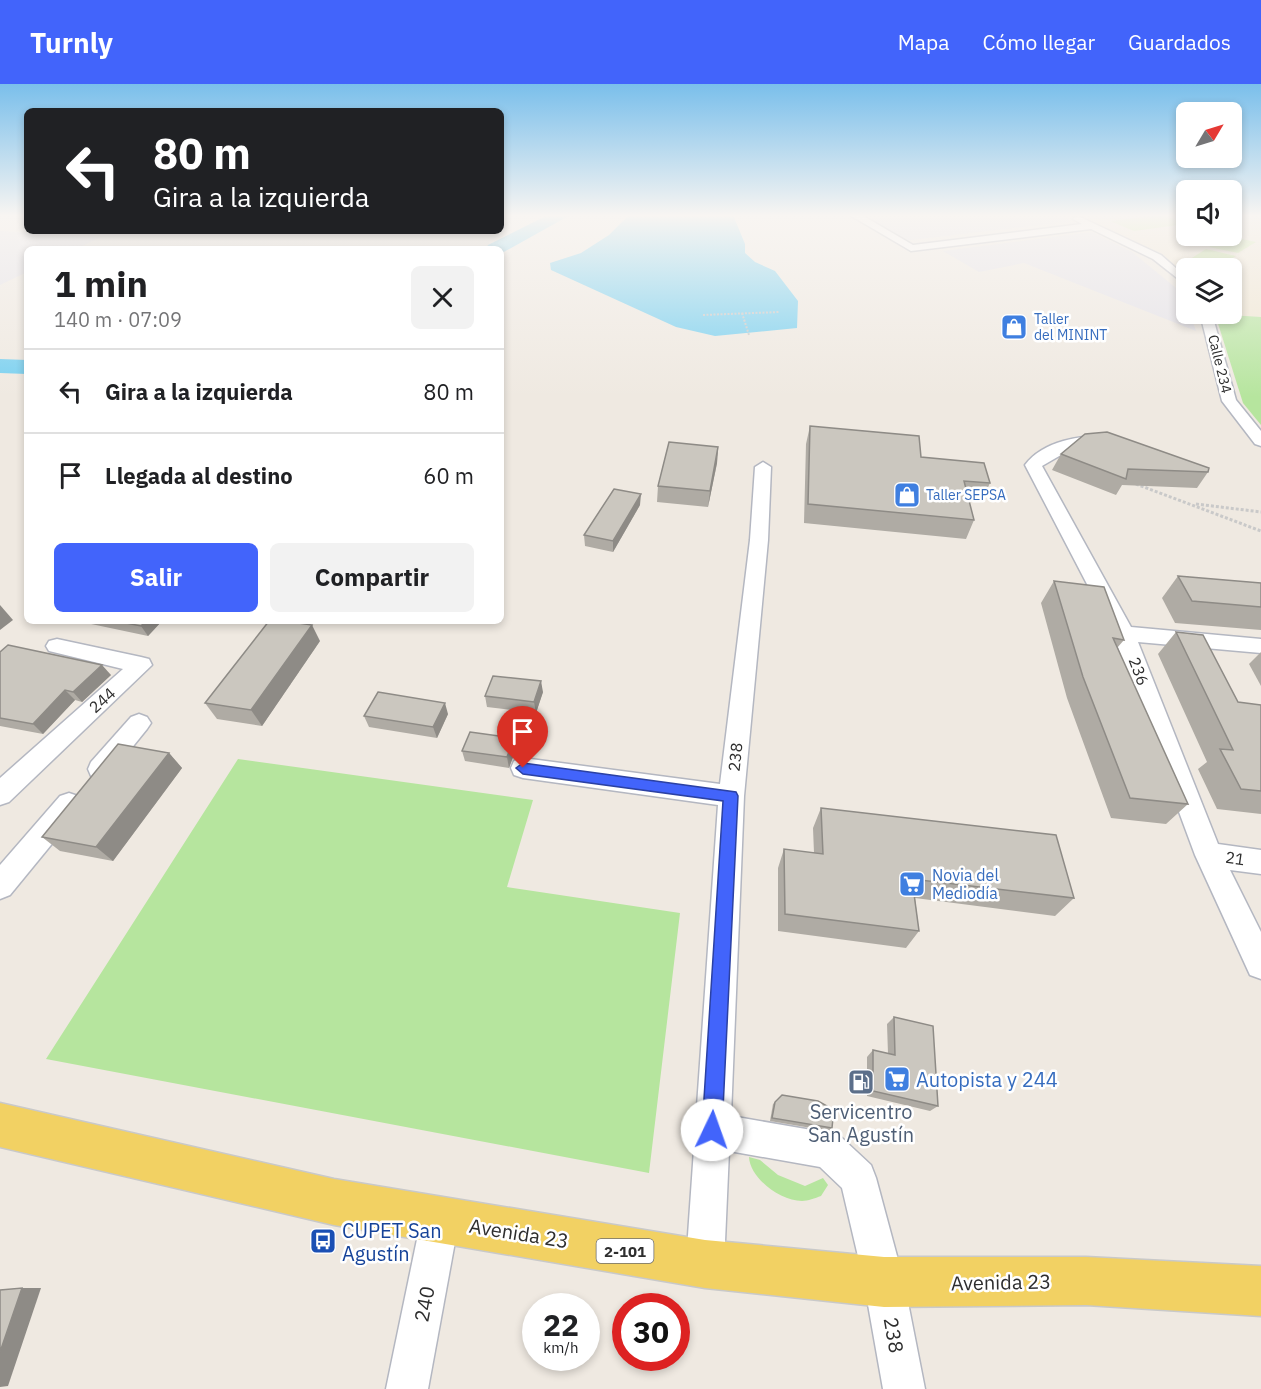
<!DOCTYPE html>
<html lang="es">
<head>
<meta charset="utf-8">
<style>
	body { margin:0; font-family:"IBM Plex Sans",sans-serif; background:#f2f2f2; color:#202124; height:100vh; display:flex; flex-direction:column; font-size:22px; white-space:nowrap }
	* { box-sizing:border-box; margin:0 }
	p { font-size:20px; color:#757577 }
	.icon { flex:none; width:33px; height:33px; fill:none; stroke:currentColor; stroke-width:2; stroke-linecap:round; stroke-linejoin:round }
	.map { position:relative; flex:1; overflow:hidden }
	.sheet { position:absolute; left:24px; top:162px; width:480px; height:378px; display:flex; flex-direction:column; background:#fff; border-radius:9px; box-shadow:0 3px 9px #0003 }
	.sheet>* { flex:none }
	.guide { position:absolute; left:24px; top:24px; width:480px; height:126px; border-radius:9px; box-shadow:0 3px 9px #0003; background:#202124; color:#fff; overflow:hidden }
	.needle { width:39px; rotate:52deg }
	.tools { position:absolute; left:1176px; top:18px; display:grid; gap:12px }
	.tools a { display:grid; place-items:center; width:66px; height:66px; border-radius:9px; background:#fff; box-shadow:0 3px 9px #0003; font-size:30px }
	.speed { position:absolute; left:522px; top:1209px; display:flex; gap:12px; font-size:30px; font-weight:700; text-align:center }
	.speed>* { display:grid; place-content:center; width:78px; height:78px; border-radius:50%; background:#fff; box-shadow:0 3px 9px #0003; line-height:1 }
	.speed small { font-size:15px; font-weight:400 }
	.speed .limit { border:9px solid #d22; background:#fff; color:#111 }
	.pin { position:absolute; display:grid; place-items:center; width:51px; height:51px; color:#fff; margin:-62px -26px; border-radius:50% 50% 50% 0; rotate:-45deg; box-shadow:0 0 6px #0007 }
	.pin .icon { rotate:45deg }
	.me { position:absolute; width:66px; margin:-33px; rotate:3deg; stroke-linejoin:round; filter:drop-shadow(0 0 4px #0008) }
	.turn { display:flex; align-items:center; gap:21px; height:126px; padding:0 30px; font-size:27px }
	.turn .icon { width:78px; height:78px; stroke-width:2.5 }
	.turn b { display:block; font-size:42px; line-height:51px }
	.round { display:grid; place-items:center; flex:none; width:63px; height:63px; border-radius:9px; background:#f2f2f2 }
	.summary { display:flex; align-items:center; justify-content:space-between; height:102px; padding:0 30px }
	h1 { font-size:36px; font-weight:700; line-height:45px }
	.button { display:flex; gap:12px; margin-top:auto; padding:12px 30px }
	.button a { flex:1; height:69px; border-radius:9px; background:#4264fb; color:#fff; font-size:24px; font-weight:700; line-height:69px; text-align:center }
	.button a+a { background:#f2f2f2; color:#202124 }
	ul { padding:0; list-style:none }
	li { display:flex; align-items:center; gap:18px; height:84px; padding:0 30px; border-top:2px solid #e0e0e0 }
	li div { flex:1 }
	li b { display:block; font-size:22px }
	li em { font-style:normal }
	header { display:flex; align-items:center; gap:36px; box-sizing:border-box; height:84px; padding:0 30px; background:#4264fb; color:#fff }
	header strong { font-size:28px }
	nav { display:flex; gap:33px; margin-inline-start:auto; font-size:21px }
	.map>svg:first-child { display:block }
	.industrial { fill:#e3e1e8 }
	.education { fill:#f0e6d1 }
	.green { fill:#b6e59e }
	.pitch { fill:#c9ec9a }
	.water { fill:#75cff0 }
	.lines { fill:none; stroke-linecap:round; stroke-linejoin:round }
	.river { fill:#75cff0; fill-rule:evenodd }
	.minor-casing { stroke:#b4b7c1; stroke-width:3 }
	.major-casing { stroke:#c9c9c9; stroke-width:3 }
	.path-far1 { stroke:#c9c9c9; stroke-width:2; stroke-dasharray:2 1.5; stroke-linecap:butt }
	.path { stroke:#c9c9c9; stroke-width:3; stroke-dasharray:3 2; stroke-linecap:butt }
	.minor { fill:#fff; fill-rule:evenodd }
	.major { fill:#f2d163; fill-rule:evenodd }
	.wall { fill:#afaba4 }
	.shaded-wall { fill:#8e8b86 }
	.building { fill:#cbc7bf; stroke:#8e8b86; stroke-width:1.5 }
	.route { fill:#4264fb; stroke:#2b41a3; stroke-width:1.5 }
	.labels { text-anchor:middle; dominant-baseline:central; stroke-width:5; stroke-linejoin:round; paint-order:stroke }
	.far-shop-label { font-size:14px; fill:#366cbe; stroke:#fff; text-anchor:start }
	.far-street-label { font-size:14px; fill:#2e2e2e; stroke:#fff }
	.shield { fill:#fff; stroke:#6d6d6d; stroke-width:1.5 }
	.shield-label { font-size:15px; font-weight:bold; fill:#2e2e2e }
	.street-label { font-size:16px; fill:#2e2e2e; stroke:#fff }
	.shop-label { font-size:16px; fill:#366cbe; stroke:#fff; text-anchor:start }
	.near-shop-label { font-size:20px; fill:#366cbe; stroke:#fff; text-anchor:start }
	.near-service-label { font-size:20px; fill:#4e5e75; stroke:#fff }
	.near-transit-label { font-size:20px; fill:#164399; stroke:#fff; text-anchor:start }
	.near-street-label { font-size:20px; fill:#2e2e2e; stroke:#fff }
</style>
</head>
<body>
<header>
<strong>Turnly</strong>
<nav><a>Mapa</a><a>Cómo llegar</a><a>Guardados</a></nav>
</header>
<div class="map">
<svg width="1261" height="1305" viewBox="0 0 1261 1305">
	<rect width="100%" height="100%" fill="#efe9e1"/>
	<g class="industrial">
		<path d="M 1057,130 L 1073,137 L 903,157 L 857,131 Z"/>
		<path d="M 0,147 L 101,153 L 76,165 L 27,165 L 27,188 L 0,201 Z"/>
		<path d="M 1092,148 L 1132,168 L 1176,204 L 1186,220 L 1186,230 L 1190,230 L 1196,247 L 1024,179 L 979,188 L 943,167 Z"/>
	</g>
	<path class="education" d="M 1073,131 L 1186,131 L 1186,152 L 1232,152 L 1232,131 L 1261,131 L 1261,233 L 1215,230 L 1232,230 L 1232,184 L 1186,184 L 1186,192 L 1163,172 Z"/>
	<g class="green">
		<path d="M 1215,230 L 1261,233 L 1261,341 L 1243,319 Z"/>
		<path d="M 238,675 L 533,716 L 507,803 L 680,829 L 649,1089 L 46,975 Z"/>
		<path d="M 749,1073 L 760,1076 L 778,1091 L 805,1102 L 823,1094 L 828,1101 L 821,1112 C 815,1114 808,1117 802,1117 C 780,1117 750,1094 749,1073 Z"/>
	</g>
	<g class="pitch">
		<path d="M 1162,131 L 1186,140 L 1134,147 L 1110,137 Z"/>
		<path d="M 1226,152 L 1228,152 L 1256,158 L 1238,169 L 1209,163 Z"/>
		<path d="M 1206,165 L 1236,172 L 1217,184 L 1187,177 Z"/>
	</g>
	<path class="water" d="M 629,131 L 733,131 L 745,160 L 745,169 L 755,178 L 775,187 L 798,217 L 797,244 L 715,252 L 676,243 L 551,186 L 550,179 L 581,169 L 609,151 Z"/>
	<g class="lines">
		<g class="river">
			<path d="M 550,130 L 572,130 L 502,169 L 501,165 L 486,165 L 488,161 Z"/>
			<path d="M 0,275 L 27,276 L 27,290 L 0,289 Z"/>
		</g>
		<defs>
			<g id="minor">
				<path d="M 848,130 L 860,130 L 913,161 L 1082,140 L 1073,135 L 1078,132 L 1161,171 L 1186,193 L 1186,201 L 1153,175 L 1091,145 L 911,167 Z"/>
				<path d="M 1200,230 L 1212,230 L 1236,316 L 1261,347 L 1261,362 L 1255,360 L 1222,317 Z"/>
				<path d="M 1109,351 L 1115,353 L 1117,356 L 1115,359 L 1073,364 L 1042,382 L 1131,543 L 1261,555 L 1261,569 L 1138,558 L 1218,760 L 1261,766 L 1261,790 L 1230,786 L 1261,848 L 1261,895 L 1250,891 L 1195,771 L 1113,550 L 1025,381 C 1044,356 1080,352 1109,351 Z"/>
				<path d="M 763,378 L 771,383 L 768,456 L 744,712 L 731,1032 L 829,1049 L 842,1054 L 871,1081 L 876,1094 L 904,1198 L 925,1305 L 883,1305 L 864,1198 L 842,1104 L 820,1083 L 729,1067 L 724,1180 L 719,1194 L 705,1199 L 691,1194 L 686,1180 L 718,721 L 523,694 L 514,691 L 511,684 L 514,677 L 523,674 L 720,700 L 750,456 L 755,383 Z"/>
				<path d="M 57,555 L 141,573 L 149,575 L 152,581 L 9,718 L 0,721 L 0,694 L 123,585 L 49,567 L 46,562 L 49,557 Z"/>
				<path d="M 139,630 L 147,633 L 151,639 L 147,645 L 109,692 L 100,695 L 91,692 L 88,685 L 91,678 L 131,633 Z"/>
				<path d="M 69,709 L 78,712 L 82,720 L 78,728 L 10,811 L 0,815 L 0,781 L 60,712 Z"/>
				<path d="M 440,1117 L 453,1123 L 459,1136 L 428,1305 L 386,1305 L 421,1136 L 427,1123 Z"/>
			</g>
			<path id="major" d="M 0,1019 L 334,1095 L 705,1156 L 884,1173 L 1086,1173 L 1261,1182 L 1261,1232 L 1086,1221 L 884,1223 L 705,1204 L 334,1141 L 0,1063 Z"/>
		</defs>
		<use href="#minor" class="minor-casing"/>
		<use href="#major" class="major-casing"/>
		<g class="path-far1">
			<path d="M 742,229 L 749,251"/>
			<path d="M 703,231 L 779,228"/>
		</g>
		<g class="path">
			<path d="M 1136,400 L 1261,447"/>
			<path d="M 1196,420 L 1261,428"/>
		</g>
		<use href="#minor" class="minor"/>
		<use href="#major" class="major"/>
	</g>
	<g class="wall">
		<path d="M 810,342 L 921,373 L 990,399 L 981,418 L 969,417 L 974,436 L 966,455 L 804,439 L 806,360 Z"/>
		<path d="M 718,363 L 717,379 L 708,423 L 657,418 L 658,402 Z"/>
		<path d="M 1061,370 L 1208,388 L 1197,404 L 1122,401 L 1116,411 L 1052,386 Z"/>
		<path d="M 640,421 L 613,468 L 585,462 L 584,451 Z"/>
		<path d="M 1178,492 L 1261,499 L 1261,546 L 1175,539 L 1162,514 Z"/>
		<path d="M 1054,497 L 1124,556 L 1117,564 L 1188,720 L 1166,740 L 1111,734 L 1067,614 L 1041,519 Z"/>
		<path d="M 77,537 L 162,537 L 148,552 Z"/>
		<path d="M 1176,548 L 1238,618 L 1261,621 L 1261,730 L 1217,725 L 1198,685 L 1207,678 L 1158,570 Z"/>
		<path d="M 320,557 L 262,642 L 217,635 L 205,619 Z"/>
		<path d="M 0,568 L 111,591 L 82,618 L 75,616 L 43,650 L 0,642 Z"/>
		<path d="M 1261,568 L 1261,602 L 1249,580 Z"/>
		<path d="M 543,608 L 536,629 L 487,623 L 485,612 Z"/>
		<path d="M 448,630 L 437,654 L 369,643 L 364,632 Z"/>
		<path d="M 514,654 L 516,665 L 509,684 L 465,677 L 462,667 Z"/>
		<path d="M 169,669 L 182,684 L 113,777 L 60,767 L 42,753 Z"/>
		<path d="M 821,724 L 1074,814 L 1055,832 L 915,814 L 919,847 L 906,864 L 778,847 L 778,784 L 784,765 L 814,769 L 813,744 Z"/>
		<path d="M 894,933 L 938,1022 L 930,1027 L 867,1012 L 867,973 L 873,966 L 888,970 L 887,940 Z"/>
		<path d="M 775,1018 L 832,1044 L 829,1047 L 770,1037 L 773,1020 Z"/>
	</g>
	<g class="shaded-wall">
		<path d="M 718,363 L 717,379 L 708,423 L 710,407 Z"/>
		<path d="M 641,410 L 640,421 L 613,468 L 613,457 Z"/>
		<path d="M 0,521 L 13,536 L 0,546 Z"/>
		<path d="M 146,537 L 162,537 L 148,552 L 141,542 Z"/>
		<path d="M 312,541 L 320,557 L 262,642 L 251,626 Z"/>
		<path d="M 102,581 L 111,591 L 82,618 L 73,608 Z"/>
		<path d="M 541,597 L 543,608 L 536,629 L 534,618 Z"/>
		<path d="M 65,606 L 75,616 L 43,650 L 33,640 Z"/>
		<path d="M 445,619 L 448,630 L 437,654 L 433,643 Z"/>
		<path d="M 514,654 L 516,665 L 509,684 L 507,673 Z"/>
		<path d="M 169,669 L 182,684 L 113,777 L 96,763 Z"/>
		<path d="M 22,1204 L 41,1204 L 8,1302 L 0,1303 L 0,1268 Z"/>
	</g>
	<g class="building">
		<path d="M 810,342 L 919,352 L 921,373 L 984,379 L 990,399 L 964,397 L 974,436 L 808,420 Z"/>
		<path d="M 1107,348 L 1209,384 L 1208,388 L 1128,385 L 1126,395 L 1061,370 L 1085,350 Z"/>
		<path d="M 669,358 L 718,363 L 710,407 L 658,402 Z"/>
		<path d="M 614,405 L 641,410 L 613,457 L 584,451 Z"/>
		<path d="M 1178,492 L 1261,499 L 1261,523 L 1192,517 Z"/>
		<path d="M 1054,497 L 1104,503 L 1124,556 L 1113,554 L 1188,720 L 1130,714 L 1083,593 Z"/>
		<path d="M 116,537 L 146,537 L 141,542 Z"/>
		<path d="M 269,537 L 285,537 L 312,541 L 251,626 L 205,619 Z"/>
		<path d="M 1176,548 L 1203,551 L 1238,618 L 1261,621 L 1261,707 L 1241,705 L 1220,665 L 1233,666 Z"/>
		<path d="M 8,561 L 102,581 L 73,608 L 65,606 L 33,640 L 0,634 L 0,568 Z"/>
		<path d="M 493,592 L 541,597 L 534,618 L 485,612 Z"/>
		<path d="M 378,608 L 445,619 L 433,643 L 364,632 Z"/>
		<path d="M 470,648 L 514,654 L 507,673 L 462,667 Z"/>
		<path d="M 118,660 L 169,669 L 96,763 L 42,753 Z"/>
		<path d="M 821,724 L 1056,751 L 1074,814 L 912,795 L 919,847 L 785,830 L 784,765 L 823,770 Z"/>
		<path d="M 894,933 L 933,942 L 938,1022 L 873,1007 L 873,966 L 895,971 Z"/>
		<path d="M 782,1011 L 818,1017 L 827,1022 L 833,1034 L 832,1044 L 772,1034 L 775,1018 Z"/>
		<path d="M 22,1204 L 0,1268 L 0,1206 Z"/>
	</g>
	<linearGradient id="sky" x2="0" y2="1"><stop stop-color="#7abfeb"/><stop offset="0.42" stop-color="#f8f5f2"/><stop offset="1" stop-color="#f8f5f2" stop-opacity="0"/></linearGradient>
	<rect width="1261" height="313" fill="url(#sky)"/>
	<path class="route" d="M 523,679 L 736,708 L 738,712 L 722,1046 L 719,1053 L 712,1056 L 705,1053 L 702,1046 L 723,717 L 523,690 L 516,684 Z"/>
	<defs>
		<symbol id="shop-square" viewBox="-11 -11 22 22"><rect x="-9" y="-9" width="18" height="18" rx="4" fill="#3f7fe0" stroke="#fff"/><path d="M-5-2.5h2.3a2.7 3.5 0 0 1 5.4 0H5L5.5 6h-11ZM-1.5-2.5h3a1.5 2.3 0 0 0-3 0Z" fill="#fff"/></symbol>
		<symbol id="supermarket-square" viewBox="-11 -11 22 22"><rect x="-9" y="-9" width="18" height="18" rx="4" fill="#3f7fe0" stroke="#fff"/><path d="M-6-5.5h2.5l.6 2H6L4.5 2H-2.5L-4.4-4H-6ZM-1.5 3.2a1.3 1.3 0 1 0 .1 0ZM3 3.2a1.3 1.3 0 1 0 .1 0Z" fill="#fff"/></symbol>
		<symbol id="fuel-square" viewBox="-11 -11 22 22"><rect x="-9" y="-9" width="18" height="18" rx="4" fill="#5c6f8a" stroke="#fff"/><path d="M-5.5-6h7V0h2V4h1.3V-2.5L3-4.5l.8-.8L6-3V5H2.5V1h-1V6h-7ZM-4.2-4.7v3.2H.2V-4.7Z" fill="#fff"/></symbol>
		<symbol id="bus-square" viewBox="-11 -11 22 22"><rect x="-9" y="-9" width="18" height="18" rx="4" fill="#1a4fb4" stroke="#fff"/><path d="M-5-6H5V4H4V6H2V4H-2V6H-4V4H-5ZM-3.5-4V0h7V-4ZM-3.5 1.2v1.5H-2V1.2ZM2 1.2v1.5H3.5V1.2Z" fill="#fff"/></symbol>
	</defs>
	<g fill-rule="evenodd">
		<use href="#shop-square" x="999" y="228" width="30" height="30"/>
		<use href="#shop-square" x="892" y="396" width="30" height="30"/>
		<use href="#supermarket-square" x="897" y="785" width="30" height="30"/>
		<use href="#supermarket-square" x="882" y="980" width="30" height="30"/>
		<use href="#fuel-square" x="846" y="983" width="30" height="30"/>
		<use href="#bus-square" x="308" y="1142" width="30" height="30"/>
	</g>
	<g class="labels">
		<g class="far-shop-label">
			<text x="1034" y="235">Taller<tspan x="1034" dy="16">del MININT</tspan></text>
			<text x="926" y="411">Taller SEPSA</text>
		</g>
		<g class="far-street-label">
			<text transform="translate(1220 280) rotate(76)">Calle 234</text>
		</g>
		<rect class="shield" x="596.5" y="1155" width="57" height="24" rx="4.5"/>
		<g class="shield-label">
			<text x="625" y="1167">2-101</text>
		</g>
		<g class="street-label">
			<text transform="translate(1139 587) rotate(69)">236</text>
			<text transform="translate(102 616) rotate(-42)">244</text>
			<text transform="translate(735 673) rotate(-84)">238</text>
			<text transform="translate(1235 774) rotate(8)">21</text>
		</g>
		<g class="shop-label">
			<text x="932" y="791">Novia del<tspan x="932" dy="18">Mediodía</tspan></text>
		</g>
		<g class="near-shop-label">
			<text x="916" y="995">Autopista y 244</text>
		</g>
		<g class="near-service-label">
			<text x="861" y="1027">Servicentro<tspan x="861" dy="23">San Agustín</tspan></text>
		</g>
		<g class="near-transit-label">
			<text x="342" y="1146">CUPET San<tspan x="342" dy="23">Agustín</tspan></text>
		</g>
		<g class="near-street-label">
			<text transform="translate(519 1149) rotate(9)">Avenida 23</text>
			<text transform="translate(1001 1198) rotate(-1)">Avenida 23</text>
			<text transform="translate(424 1220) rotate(-79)">240</text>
			<text transform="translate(894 1251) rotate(80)">238</text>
		</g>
	</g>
</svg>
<div class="tools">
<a><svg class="needle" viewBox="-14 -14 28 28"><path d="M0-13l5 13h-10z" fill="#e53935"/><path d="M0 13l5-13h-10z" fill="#757577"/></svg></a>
<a><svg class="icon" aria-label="sound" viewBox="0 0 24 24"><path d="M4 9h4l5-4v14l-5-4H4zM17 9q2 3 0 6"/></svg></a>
<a><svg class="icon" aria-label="layers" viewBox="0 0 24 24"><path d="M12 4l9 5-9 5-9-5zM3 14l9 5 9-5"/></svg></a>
</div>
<div class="speed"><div>22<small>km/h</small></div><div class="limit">30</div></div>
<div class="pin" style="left:523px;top:684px;background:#d93025"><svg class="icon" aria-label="arrive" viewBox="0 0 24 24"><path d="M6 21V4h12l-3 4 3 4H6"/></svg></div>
<svg class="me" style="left:712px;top:1046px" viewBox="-20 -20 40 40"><circle r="19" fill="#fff"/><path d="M0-13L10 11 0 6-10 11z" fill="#4264fb"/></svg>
<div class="guide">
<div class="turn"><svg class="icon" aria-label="left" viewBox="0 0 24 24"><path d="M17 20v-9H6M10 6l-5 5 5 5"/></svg><div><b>80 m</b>Gira a la izquierda</div></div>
</div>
<section class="sheet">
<div class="summary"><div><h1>1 min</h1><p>140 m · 07:09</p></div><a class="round"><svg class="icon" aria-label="close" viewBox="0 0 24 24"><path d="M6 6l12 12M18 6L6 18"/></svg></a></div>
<ul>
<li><svg class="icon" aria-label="left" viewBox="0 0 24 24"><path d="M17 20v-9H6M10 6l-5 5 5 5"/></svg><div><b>Gira a la izquierda</b></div><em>80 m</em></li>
<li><svg class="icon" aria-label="arrive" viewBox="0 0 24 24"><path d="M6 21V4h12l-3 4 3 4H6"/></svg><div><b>Llegada al destino</b></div><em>60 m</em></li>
</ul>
<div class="button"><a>Salir</a><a>Compartir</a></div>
</section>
</div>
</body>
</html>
